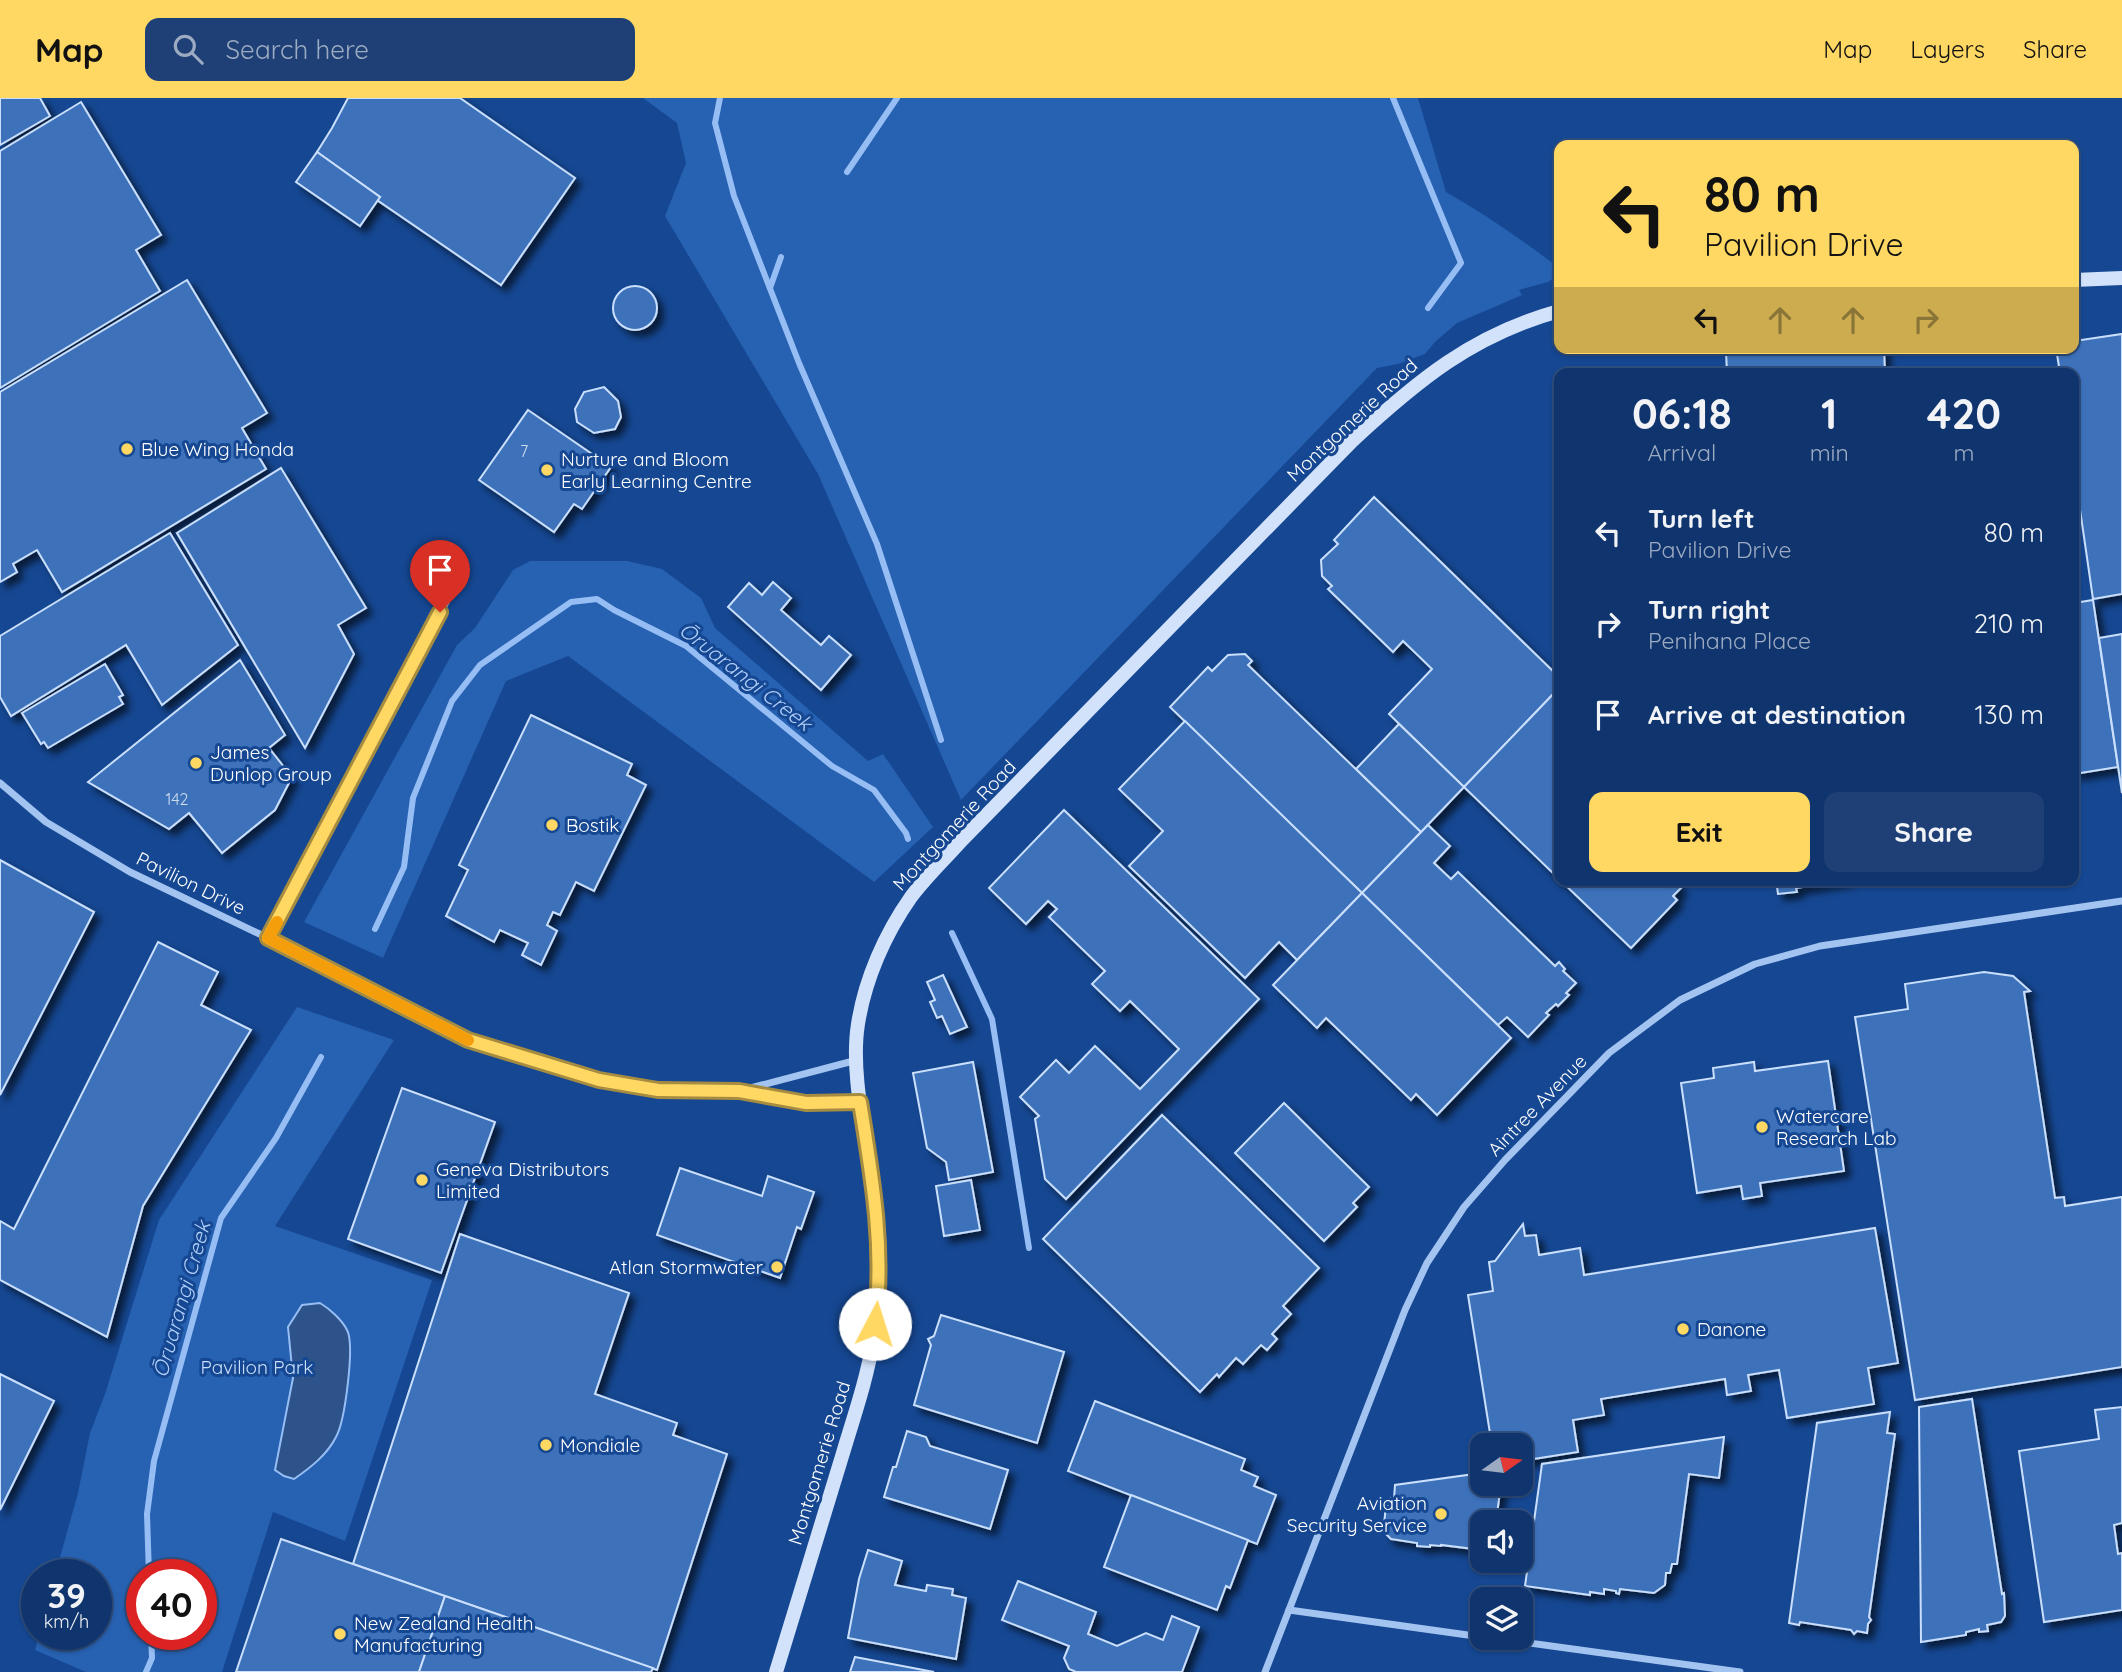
<!DOCTYPE html>
<html lang="en">
<head>
<meta charset="utf-8">
<style>
	body { margin:0; font-family:Quicksand,sans-serif; background:#1e4076; color:#f1f3f6; height:100vh; display:flex; flex-direction:column; font-size:26px; white-space:nowrap }
	* { box-sizing:border-box; margin:0 }
	p { font-size:23px; color:#9cabc2 }
	.icon { flex:none; width:38px; height:38px; fill:none; stroke:currentColor; stroke-width:2; stroke-linecap:round; stroke-linejoin:round }
	.map { position:relative; flex:1; overflow:hidden }
	.panel { position:absolute; left:1554px; top:270px; width:525px; height:518px; display:flex; flex-direction:column; background:#10356e; border-radius:14px; box-shadow:0 2px 5px #0004,0 0 0 2px #305081 }
	.panel>* { flex:none }
	.top-card { position:absolute; left:1554px; top:42px; width:525px; height:214px; border-radius:14px; box-shadow:0 2px 5px #0004,0 0 0 2px #305081; background:#ffd763; color:#111; overflow:hidden }
	.needle { width:46px; rotate:76deg }
	.controls { position:absolute; left:1470px; top:1335px; display:grid; gap:14px }
	.controls a { display:grid; place-items:center; width:63px; height:63px; border-radius:14px; background:#10356e; box-shadow:0 2px 5px #0004,0 0 0 2px #305081; font-size:35px }
	.speed { position:absolute; left:21px; top:1461px; display:flex; gap:14px; font-size:35px; font-weight:700; text-align:center }
	.speed>* { display:grid; place-content:center; width:91px; height:91px; border-radius:50%; background:#10356e; box-shadow:0 2px 5px #0004,0 0 0 2px #305081; line-height:1 }
	.speed small { font-size:18px; font-weight:400 }
	.speed .limit { border:10px solid #d22; background:#fff; color:#111 }
	.pin { position:absolute; display:grid; place-items:center; width:60px; height:60px; color:#fff; margin:-72px -30px; border-radius:50% 50% 50% 0; rotate:-45deg; box-shadow:0 0 7px #0007 }
	.pin .icon { rotate:45deg }
	.me { position:absolute; width:77px; margin:-38px; rotate:5deg; stroke-linejoin:round; filter:drop-shadow(0 0 5px #0008) }
	.turn { display:flex; align-items:center; gap:24px; height:147px; padding:0 35px; font-size:32px }
	.turn .icon { width:91px; height:91px; stroke-width:2.5 }
	.turn b { display:block; font-size:49px; line-height:60px }
	.lanes { display:flex; align-items:center; height:66px; padding:0 35px; background:#0003; justify-content:center; gap:35px; direction:ltr }
	.lanes .off { opacity:.35 }
	.eta { display:flex; justify-content:space-evenly; align-items:center; height:119px; text-align:center }
	.eta b { font-size:42px; font-weight:700; line-height:49px }
	.cta { display:flex; gap:14px; margin-top:auto; padding:14px 35px }
	.cta a { flex:1; height:80px; border-radius:14px; background:#ffd763; color:#111; font-size:28px; font-weight:700; line-height:80px; text-align:center }
	.cta a+a { background:#1e4076; color:#f1f3f6 }
	ul { padding:0; list-style:none }
	li { display:flex; align-items:center; gap:21px; height:91px; padding:0 35px }
	li div { flex:1 }
	li b { display:block; font-size:26px }
	li em { font-style:normal }
	header { display:flex; align-items:center; gap:42px; box-sizing:border-box; height:98px; padding:0 35px; background:#ffd763; color:#111 }
	header strong { font-size:33px }
	nav { display:flex; gap:38px; margin-inline-start:auto; font-size:24px }
	.search { width:490px; height:63px; background:#1e4076; display:flex; align-items:center; gap:18px; box-sizing:border-box; padding:0 24px; border-radius:14px; color:#9cabc2; font-size:26px }
	.map>svg:first-child { display:block }
	.green { fill:#2761b1; fill-rule:evenodd }
	.water { fill:#2d538a; stroke:#96bef4; stroke-width:2 }
	.lines { fill:none; stroke-linecap:round; stroke-linejoin:round }
	.stream { stroke:#96bef4; stroke-width:6 }
	.building { fill:#3d71ba; stroke:#cadffc; stroke-width:2; filter:url(#shadow) }
	.street { stroke:#a3c4f1; stroke-width:7 }
	.secondary { stroke:#d2e2fb; stroke-width:14 }
	.route-casing { stroke:#a68c40; stroke-width:18 }
	.route { stroke:#ffd763; stroke-width:12 }
	.slow { stroke:#f59e0b; stroke-width:12 }
	.poi-dot { fill:#ffd763; stroke:#154792; stroke-width:2.5 }
	.labels { text-anchor:middle; dominant-baseline:central; stroke-width:6; stroke-linejoin:round; paint-order:stroke }
	.number-label { font-size:16px; fill:#cedcee }
	.street-label { font-size:19px; fill:#fff; stroke:#154792 }
	.poi-label { font-size:19px; fill:#fff; stroke:#154792; text-anchor:start }
	.park-label { font-size:19px; fill:#cadffc; stroke:#154792 }
	.water-label { font-size:21px; font-style:italic; fill:#afcef8; stroke:#154792 }
</style>
</head>
<body>
<header>
<strong>Map</strong>
<div class="search"><svg class="icon" aria-label="search" viewBox="0 0 24 24"><circle cx="10" cy="10" r="6"/><path d="M15 15l6 6"/></svg>Search here</div>
<nav><a>Map</a><a>Layers</a><a>Share</a></nav>
</header>
<div class="map">
<svg width="2122" height="1574" viewBox="0 0 2122 1574">
	<defs>
		<filter id="shadow"><feDropShadow dx="6" dy="6" stdDeviation="3.5" flood-color="#0009"/></filter>
	</defs>
	<rect width="100%" height="100%" fill="#154792"/>
	<g class="green">
		<path d="M 643,0 L 1418,0 L 1446,94 C 1486,117 1523,142 1559,170 L 1559,177 L 1548,184 L 1519,192 L 1522,197 L 1457,225 L 1435,244 L 1425,256 L 1398,266 L 1377,270 L 961,702 L 818,376 L 665,118 L 686,65 L 677,25 Z"/>
		<path d="M 530,463 L 627,463 L 662,471 L 701,500 L 715,530 L 868,663 L 883,656 L 933,729 L 874,784 L 568,558 L 506,583 L 383,860 L 304,824 L 457,547 L 475,530 L 513,472 Z"/>
		<path d="M 297,909 L 394,942 L 275,1128 L 432,1182 L 345,1443 L 273,1414 L 222,1574 L 86,1574 L 35,1552 L 39,1537 L 96,1536 L 96,1477 L 55,1477 L 78,1395 L 90,1335 L 105,1296 L 159,1122 ZM 142,1477 L 201,1477 L 201,1536 L 142,1536 Z"/>
	</g>
	<path class="water" d="M 320,1205 C 330,1211 342,1222 347,1232 C 355,1247 345,1323 336,1339 C 327,1357 310,1370 294,1381 L 284,1378 L 275,1372 L 293,1280 L 288,1229 L 302,1207 Z"/>
	<g class="lines">
		<g class="stream">
			<path d="M 720,0 L 715,25 L 734,98 L 799,265 L 877,446 L 941,642"/>
			<path d="M 1393,0 L 1461,165 L 1428,210"/>
			<path d="M 847,74 L 897,0"/>
			<path d="M 770,190 L 781,159"/>
			<path d="M 375,831 L 404,769 L 413,700 L 452,603 L 480,567 L 571,504 L 597,501 L 614,512 L 686,548 L 832,668 L 874,692 L 906,735 L 908,741"/>
			<path d="M 952,835 L 992,921 L 1029,1150"/>
			<path d="M 149,1477 L 147,1416 L 154,1363 L 221,1120 L 276,1040 L 321,959"/>
			<path d="M 146,1574 L 152,1560 L 151,1536"/>
		</g>
	</g>
	<g class="building">
		<path d="M 0,0 L 40,0 L 50,18 L 0,47 Z"/>
		<path d="M 348,0 L 460,0 L 575,80 L 501,187 L 377,102 L 380,99 L 317,54 L 332,30 Z"/>
		<path d="M 81,4 L 161,137 L 136,152 L 160,193 L 0,290 L 0,53 Z"/>
		<path d="M 317,54 L 380,99 L 360,128 L 296,84 Z"/>
		<path d="M 187,182 L 267,315 L 242,330 L 266,371 L 62,494 L 37,452 L 13,466 L 17,474 L 0,484 L 0,294 Z"/>
		<circle cx="635" cy="210" r="22"/>
		<path d="M 2122,236 L 2122,496 L 2093,501 L 2074,370 L 2074,275 L 2060,275 L 2056,250 L 2074,250 L 2074,243 Z"/>
		<path d="M 1846,250 L 1884,250 L 1885,275 L 1727,275 L 1726,254 Z"/>
		<path d="M 604,289 L 618,303 L 621,319 L 615,331 L 594,335 L 577,324 L 575,311 L 584,294 Z"/>
		<path d="M 528,312 L 611,369 L 582,411 L 574,406 L 554,434 L 479,382 Z"/>
		<path d="M 281,370 L 366,510 L 338,527 L 354,556 L 305,650 L 177,435 Z"/>
		<path d="M 1374,399 L 1559,579 L 1559,590 L 1464,689 L 1389,616 L 1432,571 L 1403,543 L 1393,554 L 1328,491 L 1332,488 L 1322,478 L 1321,462 L 1338,446 L 1334,442 Z"/>
		<path d="M 170,435 L 238,547 L 162,607 L 126,547 L 11,618 L 0,599 L 0,538 Z"/>
		<path d="M 773,484 L 791,500 L 781,512 L 821,547 L 829,538 L 851,557 L 821,592 L 728,509 L 749,485 L 762,497 Z"/>
		<path d="M 2093,502 L 2118,669 L 2074,676 L 2074,505 Z"/>
		<path d="M 2122,536 L 2122,695 L 2099,540 Z"/>
		<path d="M 1245,556 L 1252,563 L 1248,567 L 1421,734 L 1362,795 L 1170,609 L 1208,569 L 1212,573 L 1228,557 Z"/>
		<path d="M 240,562 L 285,637 L 269,650 L 292,679 L 275,712 L 222,755 L 189,715 L 169,731 L 88,684 Z"/>
		<path d="M 105,566 L 123,597 L 119,599 L 123,606 L 48,650 L 44,644 L 41,646 L 22,615 Z"/>
		<path d="M 1559,590 L 1559,781 L 1464,689 Z"/>
		<path d="M 531,617 L 632,666 L 627,677 L 646,687 L 594,793 L 576,784 L 560,817 L 553,814 L 547,827 L 557,833 L 541,867 L 522,857 L 528,845 L 500,832 L 494,844 L 446,818 L 468,772 L 459,767 Z"/>
		<path d="M 1185,623 L 1362,795 L 1297,862 L 1279,844 L 1245,880 L 1129,768 L 1163,733 L 1119,691 Z"/>
		<path d="M 1399,626 L 1464,689 L 1421,734 L 1356,671 Z"/>
		<path d="M 1064,712 L 1259,901 L 1066,1101 L 1045,1081 L 1035,1021 L 1039,1018 L 1020,999 L 1056,962 L 1069,975 L 1095,948 L 1140,991 L 1179,951 L 1130,903 L 1120,913 L 1092,886 L 1105,873 L 1049,819 L 1057,811 L 1048,803 L 1026,826 L 989,790 Z"/>
		<path d="M 1428,727 L 1450,748 L 1434,765 L 1451,781 L 1458,774 L 1555,868 L 1559,864 L 1565,871 L 1563,873 L 1576,885 L 1566,895 L 1569,897 L 1558,908 L 1556,906 L 1546,915 L 1549,917 L 1528,939 L 1507,919 L 1498,927 L 1362,795 Z"/>
		<path d="M 0,762 L 94,814 L 0,997 Z"/>
		<path d="M 1560,782 L 1673,782 L 1681,790 L 1673,798 L 1677,802 L 1631,850 Z"/>
		<path d="M 1776,782 L 1849,782 L 1796,790 L 1797,794 L 1778,796 Z"/>
		<path d="M 1362,795 L 1511,940 L 1437,1017 L 1416,996 L 1411,1002 L 1326,920 L 1317,930 L 1273,887 Z"/>
		<path d="M 158,844 L 218,874 L 201,907 L 251,932 L 143,1108 L 107,1239 L 0,1182 L 0,1123 L 14,1131 Z"/>
		<path d="M 1984,874 L 2013,878 L 2030,893 L 2024,894 L 2055,1100 L 2064,1099 L 2065,1108 L 2122,1099 L 2122,1269 L 1915,1302 L 1855,919 L 1908,911 L 1905,886 Z"/>
		<path d="M 943,877 L 967,929 L 950,936 L 942,918 L 937,920 L 930,904 L 935,902 L 927,884 Z"/>
		<path d="M 1828,963 L 1844,1073 L 1760,1085 L 1762,1098 L 1743,1101 L 1741,1088 L 1697,1095 L 1681,985 L 1714,980 L 1713,970 L 1754,964 L 1755,973 Z"/>
		<path d="M 973,964 L 993,1074 L 949,1082 L 946,1064 L 927,1050 L 913,975 Z"/>
		<path d="M 402,990 L 495,1024 L 441,1175 L 348,1141 Z"/>
		<path d="M 1284,1005 L 1369,1089 L 1353,1105 L 1357,1109 L 1324,1143 L 1235,1055 Z"/>
		<path d="M 1162,1017 L 1319,1170 L 1283,1208 L 1291,1216 L 1272,1236 L 1277,1241 L 1267,1252 L 1261,1247 L 1243,1266 L 1236,1260 L 1219,1279 L 1217,1276 L 1200,1294 L 1043,1141 Z"/>
		<path d="M 680,1070 L 762,1098 L 768,1078 L 814,1094 L 801,1131 L 797,1129 L 780,1180 L 657,1137 Z"/>
		<path d="M 971,1082 L 980,1132 L 944,1138 L 936,1088 Z"/>
		<path d="M 1523,1126 L 1525,1138 L 1536,1137 L 1539,1157 L 1580,1150 L 1584,1177 L 1875,1130 L 1898,1265 L 1868,1270 L 1874,1306 L 1787,1320 L 1779,1272 L 1748,1277 L 1751,1293 L 1727,1297 L 1725,1281 L 1601,1301 L 1604,1317 L 1573,1322 L 1578,1354 L 1521,1363 L 1521,1348 L 1492,1348 L 1468,1197 L 1493,1193 L 1489,1164 L 1495,1163 Z"/>
		<path d="M 460,1136 L 629,1195 L 595,1296 L 677,1325 L 673,1337 L 727,1356 L 657,1572 L 353,1466 Z"/>
		<path d="M 941,1217 L 1064,1254 L 1037,1345 L 914,1307 L 931,1247 L 928,1241 L 934,1238 Z"/>
		<path d="M 0,1276 L 54,1303 L 0,1412 Z"/>
		<path d="M 1972,1301 L 2002,1496 L 2004,1495 L 2005,1518 L 2001,1524 L 1987,1527 L 1988,1533 L 1979,1534 L 1979,1531 L 1966,1534 L 1966,1537 L 1921,1544 L 1919,1309 Z"/>
		<path d="M 1095,1303 L 1245,1361 L 1241,1372 L 1258,1379 L 1254,1388 L 1276,1397 L 1257,1446 L 1068,1373 Z"/>
		<path d="M 2122,1309 L 2122,1425 L 2114,1427 L 2118,1456 L 2122,1455 L 2122,1512 L 2044,1524 L 2019,1353 L 2099,1341 L 2095,1312 Z"/>
		<path d="M 1890,1314 L 1887,1335 L 1895,1336 L 1869,1519 L 1871,1522 L 1868,1526 L 1867,1535 L 1857,1533 L 1854,1536 L 1851,1532 L 1800,1524 L 1799,1527 L 1789,1525 L 1817,1325 Z"/>
		<path d="M 907,1333 L 926,1339 L 930,1348 L 1008,1372 L 990,1431 L 884,1399 L 893,1369 L 896,1369 Z"/>
		<path d="M 1724,1339 L 1719,1380 L 1689,1376 L 1677,1466 L 1672,1466 L 1670,1475 L 1666,1475 L 1665,1487 L 1654,1495 L 1620,1491 L 1619,1496 L 1616,1495 L 1616,1493 L 1604,1491 L 1604,1496 L 1590,1494 L 1590,1497 L 1525,1488 L 1542,1366 Z"/>
		<path d="M 1482,1375 L 1482,1386 L 1501,1386 L 1496,1424 L 1482,1424 L 1482,1452 L 1441,1447 L 1441,1448 L 1430,1447 L 1430,1449 L 1417,1448 L 1417,1445 L 1391,1441 L 1386,1436 L 1386,1427 L 1384,1426 L 1386,1408 L 1390,1408 L 1391,1400 L 1394,1401 L 1395,1387 Z"/>
		<path d="M 1131,1397 L 1248,1442 L 1230,1490 L 1226,1488 L 1217,1512 L 1104,1469 Z"/>
		<path d="M 281,1441 L 445,1498 L 419,1574 L 236,1574 Z"/>
		<path d="M 868,1452 L 902,1463 L 895,1487 L 926,1493 L 927,1487 L 953,1491 L 952,1497 L 966,1500 L 956,1561 L 848,1540 L 859,1481 Z"/>
		<path d="M 1018,1483 L 1096,1514 L 1088,1536 L 1117,1548 L 1146,1535 L 1163,1542 L 1172,1518 L 1199,1529 L 1182,1574 L 1076,1574 L 1069,1571 L 1064,1560 L 1069,1548 L 1002,1522 Z"/>
		<path d="M 445,1498 L 653,1570 L 651,1574 L 419,1574 Z"/>
		<path d="M 855,1559 L 934,1574 L 850,1574 Z"/>
	</g>
	<g class="lines">
		<g class="street">
			<path d="M 0,685 L 46,724 L 130,774 L 268,840 L 468,942 L 599,982 L 658,992 L 739,993 L 806,1005 L 860,1004"/>
			<path d="M 268,840 L 453,491"/>
			<path d="M 743,992 L 857,962"/>
			<path d="M 1289,1512 L 1482,1539"/>
			<path d="M 1493,1540 L 1740,1574"/>
			<path d="M 1265,1574 L 1405,1212 L 1427,1165 L 1464,1109 L 1505,1062 L 1609,955 L 1680,902 L 1755,866 L 1820,848 L 2122,803"/>
		</g>
		<g class="secondary">
			<path d="M 2074,182 L 2122,180"/>
			<path d="M 776,1574 C 798,1501 821,1428 843,1355 C 854,1318 867,1281 873,1243 C 882,1184 879,1127 870,1068 C 863,1024 851,970 858,926 C 865,881 885,836 911,799 C 926,779 944,762 960,744 L 1352,343 C 1417,283 1472,237 1559,213"/>
		</g>
	</g>
	<g class="lines">
		<defs>
			<path id="route" d="M 440,514 L 268,840 L 468,942 L 599,982 L 658,992 L 739,993 L 806,1005 L 860,1004 C 872,1078 885,1151 875,1226"/>
		</defs>
		<use href="#route" class="route-casing"/>
		<use href="#route" class="route"/>
		<path class="slow" d="M 277,824 L 268,840 L 468,942"/>
	</g>
	<g class="poi-dot">
		<circle cx="127" cy="351" r="7"/>
		<circle cx="547" cy="372" r="7"/>
		<circle cx="196" cy="665" r="7"/>
		<circle cx="552" cy="727" r="7"/>
		<circle cx="1762" cy="1029" r="7"/>
		<circle cx="422" cy="1082" r="7"/>
		<circle cx="777" cy="1169" r="7"/>
		<circle cx="1683" cy="1231" r="7"/>
		<circle cx="546" cy="1347" r="7"/>
		<circle cx="1441" cy="1416" r="7"/>
		<circle cx="340" cy="1536" r="7"/>
	</g>
	<g class="labels">
		<g class="number-label">
			<text x="524" y="353">7</text>
			<text x="177" y="701">142</text>
		</g>
		<g class="street-label">
			<text transform="translate(1352 322) rotate(-43)">Montgomerie Road</text>
			<text transform="translate(954 727) rotate(-47)">Montgomerie Road</text>
			<text transform="translate(191 785) rotate(26)">Pavilion Drive</text>
			<text transform="translate(1537 1007) rotate(-46)">Aintree Avenue</text>
			<text transform="translate(819 1365) rotate(-73)">Montgomerie Road</text>
		</g>
		<g class="poi-label">
			<text x="141" y="351">Blue Wing Honda</text>
			<text x="561" y="361">Nurture and Bloom<tspan x="561" dy="22">Early Learning Centre</tspan></text>
			<text x="210" y="654">James<tspan x="210" dy="22">Dunlop Group</tspan></text>
			<text x="566" y="727">Bostik</text>
			<text x="1776" y="1018">Watercare<tspan x="1776" dy="22">Research Lab</tspan></text>
			<text x="436" y="1071">Geneva Distributors<tspan x="436" dy="22">Limited</tspan></text>
			<text x="763" y="1169" text-anchor="end">Atlan Stormwater</text>
			<text x="1697" y="1231">Danone</text>
			<text x="560" y="1347">Mondiale</text>
			<text x="1427" y="1405" text-anchor="end">Aviation<tspan x="1427" dy="22">Security Service</tspan></text>
			<text x="354" y="1525">New Zealand Health<tspan x="354" dy="22">Manufacturing</tspan></text>
		</g>
		<g class="park-label">
			<text x="257" y="1269">Pavilion Park</text>
		</g>
		<g class="water-label">
			<text transform="translate(746 578) rotate(38)">Ōruarangi Creek</text>
			<text transform="translate(181 1201) rotate(-74)">Ōruarangi Creek</text>
		</g>
	</g>
</svg>
<div class="controls">
<a><svg class="needle" viewBox="-14 -14 28 28"><path d="M0-13l5 13h-10z" fill="#e53935"/><path d="M0 13l5-13h-10z" fill="#9cabc2"/></svg></a>
<a><svg class="icon" aria-label="sound" viewBox="0 0 24 24"><path d="M4 9h4l5-4v14l-5-4H4zM17 9q2 3 0 6"/></svg></a>
<a><svg class="icon" aria-label="layers" viewBox="0 0 24 24"><path d="M12 4l9 5-9 5-9-5zM3 14l9 5 9-5"/></svg></a>
</div>
<div class="speed"><div>39<small>km/h</small></div><div class="limit">40</div></div>
<div class="pin" style="left:440px;top:514px;background:#d93025"><svg class="icon" aria-label="arrive" viewBox="0 0 24 24"><path d="M6 21V4h12l-3 4 3 4H6"/></svg></div>
<svg class="me" style="left:875px;top:1226px" viewBox="-20 -20 40 40"><circle r="19" fill="#fff"/><path d="M0-13L10 11 0 6-10 11z" fill="#ffd763"/></svg>
<div class="top-card">
<div class="turn"><svg class="icon" aria-label="left" viewBox="0 0 24 24"><path d="M17 20v-9H6M10 6l-5 5 5 5"/></svg><div><b>80 m</b>Pavilion Drive</div></div>
<div class="lanes"><svg class="icon" aria-label="left" viewBox="0 0 24 24"><path d="M17 20v-9H6M10 6l-5 5 5 5"/></svg><svg class="icon off" aria-label="ahead" viewBox="0 0 24 24"><path d="M12 20V5M6 11l6-6 6 6"/></svg><svg class="icon off" aria-label="ahead" viewBox="0 0 24 24"><path d="M12 20V5M6 11l6-6 6 6"/></svg><svg class="icon off" aria-label="right" viewBox="0 0 24 24"><path d="M7 20v-9h11M14 6l5 5-5 5"/></svg></div>
</div>
<section class="panel">
<div class="eta">
<div><b>06:18</b><p>Arrival</p></div>
<div><b>1</b><p>min</p></div>
<div><b>420</b><p>m</p></div>
</div>
<ul>
<li><svg class="icon" aria-label="left" viewBox="0 0 24 24"><path d="M17 20v-9H6M10 6l-5 5 5 5"/></svg><div><b>Turn left</b><p>Pavilion Drive</p></div><em>80 m</em></li>
<li><svg class="icon" aria-label="right" viewBox="0 0 24 24"><path d="M7 20v-9h11M14 6l5 5-5 5"/></svg><div><b>Turn right</b><p>Penihana Place</p></div><em>210 m</em></li>
<li><svg class="icon" aria-label="arrive" viewBox="0 0 24 24"><path d="M6 21V4h12l-3 4 3 4H6"/></svg><div><b>Arrive at destination</b></div><em>130 m</em></li>
</ul>
<div class="cta"><a>Exit</a><a>Share</a></div>
</section>
</div>
</body>
</html>
